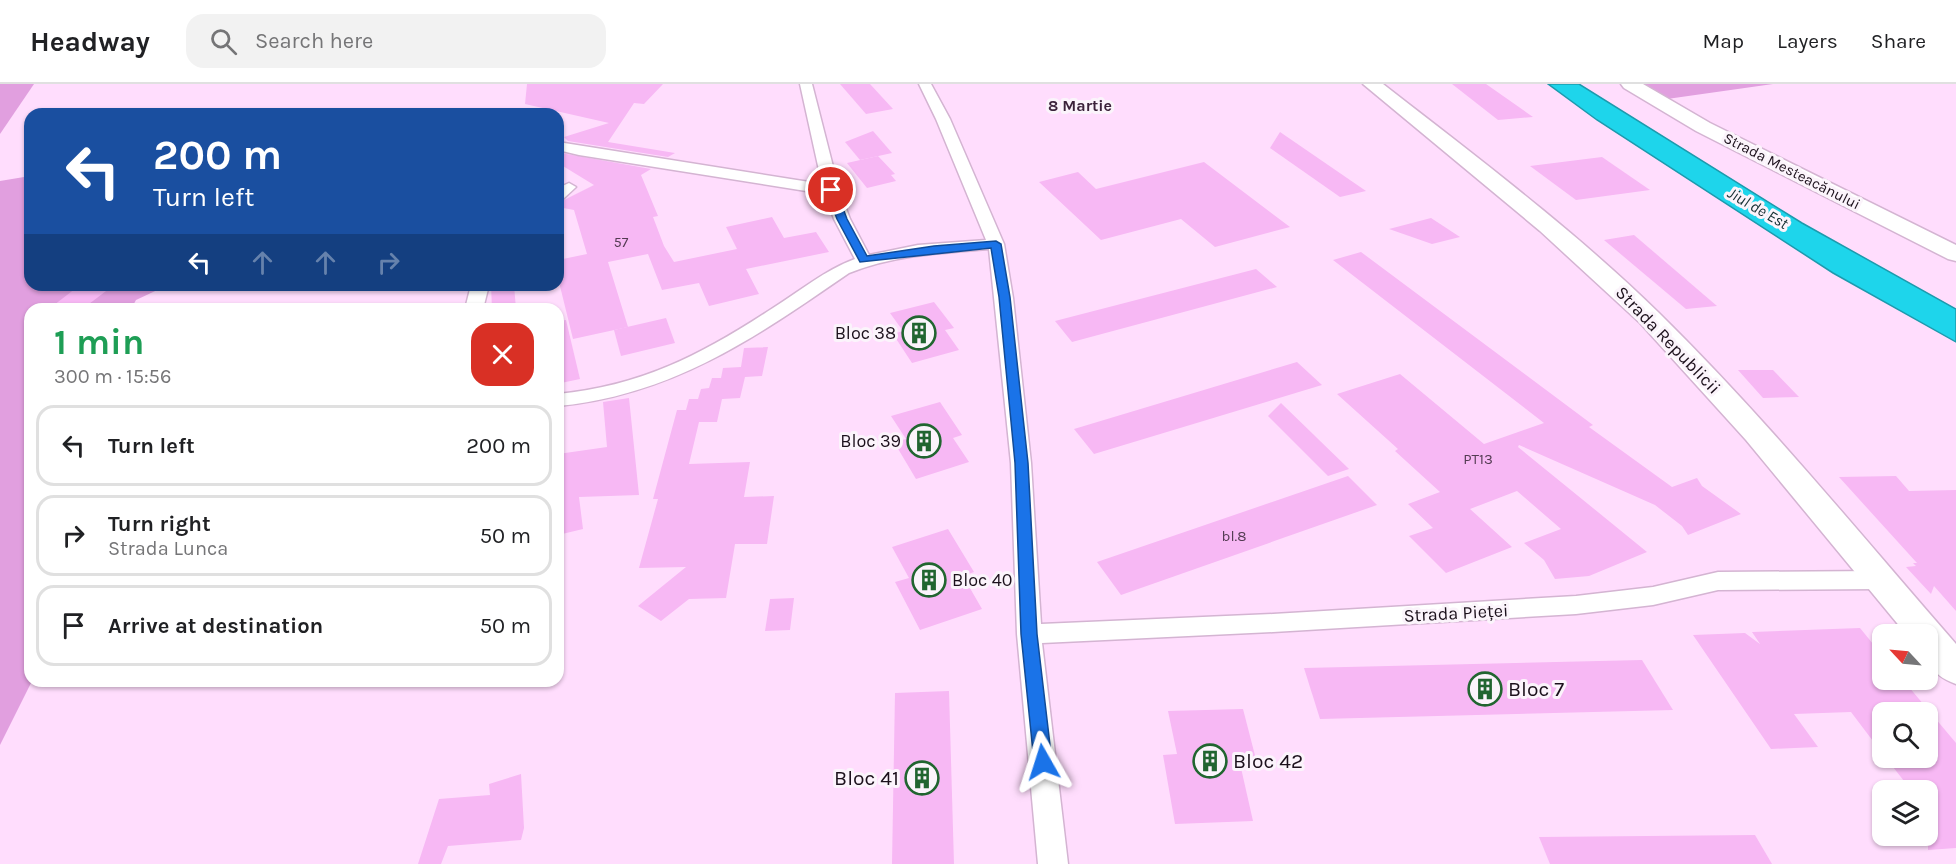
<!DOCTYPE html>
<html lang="en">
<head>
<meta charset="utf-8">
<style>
	body { margin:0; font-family:Karla,sans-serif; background:#f2f2f2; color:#202124; height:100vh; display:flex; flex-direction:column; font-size:22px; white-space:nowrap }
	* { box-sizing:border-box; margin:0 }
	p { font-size:20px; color:#757577 }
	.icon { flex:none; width:33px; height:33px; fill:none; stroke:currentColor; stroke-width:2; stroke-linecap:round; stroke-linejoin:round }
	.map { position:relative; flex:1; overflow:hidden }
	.drawer { position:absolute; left:24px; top:219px; width:540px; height:384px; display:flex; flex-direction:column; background:#fff; border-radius:18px; box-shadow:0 2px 4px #0004 }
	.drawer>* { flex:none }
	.banner { position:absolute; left:24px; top:24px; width:540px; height:183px; border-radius:18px; box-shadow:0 2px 4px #0004; background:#1a4fa0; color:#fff; overflow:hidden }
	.needle { width:39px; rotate:296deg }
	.controls { position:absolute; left:1872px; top:540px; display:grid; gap:12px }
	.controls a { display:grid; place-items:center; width:66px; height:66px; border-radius:12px; background:#fff; box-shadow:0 2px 4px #0004; font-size:30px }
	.pin { position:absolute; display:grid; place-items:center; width:51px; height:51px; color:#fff; margin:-26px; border:3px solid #fff; border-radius:50%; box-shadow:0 2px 6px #0007 }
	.me { position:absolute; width:66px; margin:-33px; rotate:354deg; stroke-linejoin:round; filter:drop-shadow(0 0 4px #0008) }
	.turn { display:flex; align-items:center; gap:21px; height:126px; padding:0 30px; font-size:27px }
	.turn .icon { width:78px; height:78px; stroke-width:2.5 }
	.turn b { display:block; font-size:42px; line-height:51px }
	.lanes { display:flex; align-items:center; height:57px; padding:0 30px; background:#0003; justify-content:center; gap:30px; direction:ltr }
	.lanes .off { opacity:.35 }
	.round { display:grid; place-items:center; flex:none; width:63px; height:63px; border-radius:18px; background:#f2f2f2 }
	.headline { display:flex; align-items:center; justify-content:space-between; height:102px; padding:0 30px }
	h1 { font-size:36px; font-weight:700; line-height:45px; color:#1e9e55 }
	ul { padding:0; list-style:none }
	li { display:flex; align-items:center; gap:18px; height:81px; margin:0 12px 9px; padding:0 18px; border:3px solid #e0e0e0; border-radius:18px }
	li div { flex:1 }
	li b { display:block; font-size:22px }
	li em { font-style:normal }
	header { display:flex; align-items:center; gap:36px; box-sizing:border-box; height:84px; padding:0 30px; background:#fff; border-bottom:2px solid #e0e0e0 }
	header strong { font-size:28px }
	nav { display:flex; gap:33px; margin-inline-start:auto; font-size:21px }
	.search { width:420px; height:54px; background:#f2f2f2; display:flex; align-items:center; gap:15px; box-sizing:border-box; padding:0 21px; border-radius:18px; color:#757577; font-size:22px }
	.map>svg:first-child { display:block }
	.green { fill:#e19fdf }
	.water { fill:#1ed5eb; stroke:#1d9aad; stroke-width:1.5 }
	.building { fill:#f7b8f4 }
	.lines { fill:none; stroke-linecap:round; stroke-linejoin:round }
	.street-casing { stroke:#d4b4d2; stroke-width:3 }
	.secondary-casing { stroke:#d4b4d2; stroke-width:3 }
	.street { fill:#fff; fill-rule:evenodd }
	.secondary { fill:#fff; fill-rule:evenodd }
	.route { fill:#1a73e8; stroke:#114b97; stroke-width:1.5 }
	.labels { text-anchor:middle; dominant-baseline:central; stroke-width:6; stroke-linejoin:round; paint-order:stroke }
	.far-number-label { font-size:14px; fill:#533b52 }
	.far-street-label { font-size:15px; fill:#1c111c; stroke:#fbf4fb }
	.number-label { font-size:15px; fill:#533b52 }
	.far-neighbourhood-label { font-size:16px; font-weight:bold; fill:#3b223a; stroke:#fbf4fb }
	.far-water-label { font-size:16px; font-style:italic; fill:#142e32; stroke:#fbf4fb }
	.poi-label { font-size:18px; fill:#1c111c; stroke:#fbf4fb; text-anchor:end }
	.street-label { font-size:18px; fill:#1c111c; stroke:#fbf4fb }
	.near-poi-label { font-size:21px; fill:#1c111c; stroke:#fbf4fb; text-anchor:start }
</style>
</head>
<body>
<header>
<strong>Headway</strong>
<div class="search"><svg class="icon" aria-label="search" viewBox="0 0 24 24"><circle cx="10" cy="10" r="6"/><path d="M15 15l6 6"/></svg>Search here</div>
<nav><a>Map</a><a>Layers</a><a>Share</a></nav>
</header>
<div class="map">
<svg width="1956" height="780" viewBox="0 0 1956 780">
	<rect width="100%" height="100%" fill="#ffddfd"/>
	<g class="green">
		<path d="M 0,0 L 34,0 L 0,50 Z"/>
		<path d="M 1642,0 L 1773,0 L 1667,15 Z"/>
		<path d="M 30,92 L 30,201 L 168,201 L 136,216 L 131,225 L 30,225 L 32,597 L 0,661 L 0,97 Z"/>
	</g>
	<path class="water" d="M 1548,0 L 1579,0 L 1802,139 L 1956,225 L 1956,258 L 1833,189 L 1597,36 Z"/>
	<g class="building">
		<path d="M 527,0 L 663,0 L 644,20 L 634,19 L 608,58 L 675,69 L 668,73 L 568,57 L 564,53 L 609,39 L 525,20 Z"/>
		<path d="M 840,0 L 870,0 L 893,25 L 866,30 Z"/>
		<path d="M 1452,0 L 1486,0 L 1533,33 L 1498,36 Z"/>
		<path d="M 873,47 L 892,69 L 860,76 L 845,58 Z"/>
		<path d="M 1280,48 L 1366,107 L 1340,113 L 1270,64 Z"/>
		<path d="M 561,69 L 651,85 L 641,91 L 658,132 L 653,133 L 664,162 L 674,178 L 737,165 L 726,143 L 772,133 L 784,154 L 816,148 L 829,168 L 746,185 L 759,210 L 709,222 L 699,199 L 662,206 L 648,170 L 608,178 L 628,243 L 573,255 L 558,194 L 558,176 L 587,170 L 574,126 L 558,123 L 558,119 L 594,101 L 558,79 L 558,70 Z"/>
		<path d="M 878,72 L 895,90 L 891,91 L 896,97 L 867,104 L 847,79 Z"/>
		<path d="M 1602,73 L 1650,106 L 1576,116 L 1530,82 Z"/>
		<path d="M 1204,78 L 1290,143 L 1215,163 L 1181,135 L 1101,156 L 1039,98 L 1078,88 L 1096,105 Z"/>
		<path d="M 1431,134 L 1460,153 L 1432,160 L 1389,145 Z"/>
		<path d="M 1634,151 L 1717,222 L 1686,225 L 1604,156 Z"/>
		<path d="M 1361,168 L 1593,341 L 1589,343 L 1672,403 L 1697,394 L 1702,402 L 1741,430 L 1688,451 L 1682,442 L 1655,421 L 1519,361 L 1518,363 L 1647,468 L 1589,492 L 1555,495 L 1544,476 L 1524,459 L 1561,445 L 1517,407 L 1470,425 L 1512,463 L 1446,489 L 1409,452 L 1433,444 L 1408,420 L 1440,408 L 1395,367 L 1398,365 L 1337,310 L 1400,290 L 1484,360 L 1544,339 L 1333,176 Z"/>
		<path d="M 1256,185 L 1277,203 L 1072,258 L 1055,237 Z"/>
		<path d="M 80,201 L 114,201 L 85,223 L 54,221 Z"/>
		<path d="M 491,201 L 514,201 L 516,225 L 492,225 Z"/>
		<path d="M 934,218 L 954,244 L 945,246 L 959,266 L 912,279 L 893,250 L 903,247 L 890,229 Z"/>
		<path d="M 666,234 L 675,259 L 621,272 L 614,246 Z"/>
		<path d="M 566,236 L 580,295 L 561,299 L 558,288 L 558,237 Z"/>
		<path d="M 768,263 L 762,292 L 745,293 L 740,314 L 722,315 L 717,338 L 699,338 L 689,380 L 750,378 L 744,413 L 774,412 L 767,460 L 735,460 L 726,514 L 689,515 L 661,537 L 638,522 L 686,483 L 639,484 L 658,415 L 653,415 L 677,326 L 686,326 L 689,315 L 698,315 L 701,305 L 709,304 L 712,294 L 721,294 L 723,284 L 741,283 L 744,264 Z"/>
		<path d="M 1297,278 L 1322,301 L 1094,370 L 1074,345 Z"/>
		<path d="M 1738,286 L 1773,286 L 1799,313 L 1763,314 Z"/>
		<path d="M 629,314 L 639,411 L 579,413 L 583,445 L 558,451 L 558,370 L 607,363 L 603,318 Z"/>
		<path d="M 940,318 L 962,351 L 953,354 L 969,378 L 916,395 L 894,358 L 906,355 L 891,332 Z"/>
		<path d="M 1281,319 L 1349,385 L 1328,392 L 1268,332 Z"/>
		<path d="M 1348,392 L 1377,421 L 1121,511 L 1097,478 Z"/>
		<path d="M 1896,392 L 1909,407 L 1956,406 L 1956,527 L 1934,502 L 1931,510 L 1906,483 L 1916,482 L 1913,479 L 1917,479 L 1839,393 Z"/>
		<path d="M 948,445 L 974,488 L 963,492 L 982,525 L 920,546 L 895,498 L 909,494 L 892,463 Z"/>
		<path d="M 794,514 L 790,546 L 765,547 L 770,515 Z"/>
		<path d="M 1860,544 L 1882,571 L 1882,596 L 1903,596 L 1956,659 L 1956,764 L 1928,766 L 1928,706 L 1911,706 L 1886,674 L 1928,674 L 1928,628 L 1882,628 L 1882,669 L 1851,628 L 1794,630 L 1818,663 L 1771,665 L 1693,551 L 1745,549 L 1760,560 L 1752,548 Z"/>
		<path d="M 1642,576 L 1673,626 L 1320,635 L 1304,584 Z"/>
		<path d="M 949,607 L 954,780 L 892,780 L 895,609 Z"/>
		<path d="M 1243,625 L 1258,683 L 1241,684 L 1253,737 L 1175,740 L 1163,671 L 1177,670 L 1168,627 Z"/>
		<path d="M 521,690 L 524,744 L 521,756 L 448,762 L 441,780 L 418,780 L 439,715 L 490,711 L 489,700 Z"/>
		<path d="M 1755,751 L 1772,780 L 1550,780 L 1539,753 Z"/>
	</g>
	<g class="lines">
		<defs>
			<g id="street">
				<path d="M 800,0 L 812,0 L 839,106 L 850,135 L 869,171 L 918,161 L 986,156 L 936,35 L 919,0 L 931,0 L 950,35 L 1004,160 L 1013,214 L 1031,379 L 1041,540 L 1273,530 L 1576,512 L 1653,503 L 1718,488 L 1880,487 L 1888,490 L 1892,496 L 1888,502 L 1880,505 L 1718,506 L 1653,521 L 1576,530 L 1273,548 L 1042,559 L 1068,780 L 1038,780 L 1017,550 L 1011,379 L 989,165 C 941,169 894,171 849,189 C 756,253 673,311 558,322 L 558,310 C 642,302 703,270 773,224 C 800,207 825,186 855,175 L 834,135 L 825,110 L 579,71 L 558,66 L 558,58 L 822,100 Z"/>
				<path d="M 569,99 L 576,103 L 563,115 L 558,117 L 558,104 Z"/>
				<path d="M 471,201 L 489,201 L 483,225 L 465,225 Z"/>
			</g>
			<g id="secondary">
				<path d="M 1363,0 L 1383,0 C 1478,74 1574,146 1659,229 C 1765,333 1859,449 1956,560 L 1956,600 C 1928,590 1928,576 1928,550 L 1906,550 L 1746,356 L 1640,239 L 1540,147 Z"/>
				<path d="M 1621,0 L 1643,0 L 1710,39 L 1956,161 L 1956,177 L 1948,175 L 1696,47 L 1624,4 Z"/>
			</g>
		</defs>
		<use href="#street" class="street-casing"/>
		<use href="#secondary" class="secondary-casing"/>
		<use href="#street" class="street"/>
		<use href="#secondary" class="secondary"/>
	</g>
	<path class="route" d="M 831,103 L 836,106 L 847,135 L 867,172 L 934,162 L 996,157 L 1001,160 L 1010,213 L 1028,379 L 1037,550 L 1052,678 L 1049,684 L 1043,686 L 1037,684 L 1034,678 L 1021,550 L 1015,379 L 999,213 L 991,164 L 860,178 L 837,135 L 826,106 Z"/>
	<defs>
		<symbol id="building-ring" viewBox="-11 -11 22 22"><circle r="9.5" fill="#fbf4fb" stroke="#216530" stroke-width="1.5"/><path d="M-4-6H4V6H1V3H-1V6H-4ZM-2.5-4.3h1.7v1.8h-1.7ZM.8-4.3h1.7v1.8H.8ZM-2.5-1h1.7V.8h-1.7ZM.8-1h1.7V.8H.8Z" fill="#216530"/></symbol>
	</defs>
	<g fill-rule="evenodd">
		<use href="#building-ring" x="900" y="230" width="38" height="38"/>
		<use href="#building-ring" x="905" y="338" width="38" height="38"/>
		<use href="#building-ring" x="910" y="477" width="38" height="38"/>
		<use href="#building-ring" x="1466" y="586" width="38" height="38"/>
		<use href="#building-ring" x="1191" y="658" width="38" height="38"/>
		<use href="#building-ring" x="903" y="675" width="38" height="38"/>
	</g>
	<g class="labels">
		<g class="far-number-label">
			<text x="621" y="158">57</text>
		</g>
		<g class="far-street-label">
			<text transform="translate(1792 87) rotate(27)">Strada Mesteacănului</text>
		</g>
		<g class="number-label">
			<text x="1478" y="375">PT13</text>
			<text x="1234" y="452">bl.8</text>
		</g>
		<g class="far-neighbourhood-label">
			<text x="1080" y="21">8 Martie</text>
		</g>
		<g class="far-water-label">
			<text transform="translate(1758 124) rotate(30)">Jiul de Est</text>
		</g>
		<g class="poi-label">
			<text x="896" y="249">Bloc 38</text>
			<text x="901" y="357">Bloc 39</text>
			<text x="952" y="496" text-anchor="start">Bloc 40</text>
		</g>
		<g class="street-label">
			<text transform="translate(1668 256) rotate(46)">Strada Republicii</text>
			<text transform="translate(1456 529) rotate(-3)">Strada Pieței</text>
		</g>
		<g class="near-poi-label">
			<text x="1508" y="605">Bloc 7</text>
			<text x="1233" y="677">Bloc 42</text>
			<text x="899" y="694" text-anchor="end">Bloc 41</text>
		</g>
	</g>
</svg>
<div class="controls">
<a><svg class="needle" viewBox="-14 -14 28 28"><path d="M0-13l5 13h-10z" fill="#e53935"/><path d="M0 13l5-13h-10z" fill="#757577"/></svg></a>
<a><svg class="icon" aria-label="search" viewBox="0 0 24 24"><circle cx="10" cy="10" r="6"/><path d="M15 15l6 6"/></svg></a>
<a><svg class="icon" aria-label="layers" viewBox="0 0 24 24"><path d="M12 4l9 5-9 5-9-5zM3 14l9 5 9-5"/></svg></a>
</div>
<div class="pin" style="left:831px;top:106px;background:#d93025"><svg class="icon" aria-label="arrive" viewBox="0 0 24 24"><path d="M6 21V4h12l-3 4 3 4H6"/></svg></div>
<svg class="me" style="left:1043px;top:678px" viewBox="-20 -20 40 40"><path d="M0-17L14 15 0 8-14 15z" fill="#1a73e8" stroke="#fff" stroke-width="4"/></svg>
<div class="banner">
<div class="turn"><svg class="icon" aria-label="left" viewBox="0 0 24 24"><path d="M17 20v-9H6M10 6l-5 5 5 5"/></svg><div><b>200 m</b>Turn left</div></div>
<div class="lanes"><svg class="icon" aria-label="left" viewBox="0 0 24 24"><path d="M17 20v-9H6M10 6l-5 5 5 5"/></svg><svg class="icon off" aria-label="ahead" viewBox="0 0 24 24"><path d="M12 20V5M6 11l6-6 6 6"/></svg><svg class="icon off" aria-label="ahead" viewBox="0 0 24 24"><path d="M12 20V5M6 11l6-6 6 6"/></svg><svg class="icon off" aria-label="right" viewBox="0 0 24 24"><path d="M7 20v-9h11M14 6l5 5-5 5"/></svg></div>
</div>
<section class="drawer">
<div class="headline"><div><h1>1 min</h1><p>300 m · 15:56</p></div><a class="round" style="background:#d93025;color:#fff"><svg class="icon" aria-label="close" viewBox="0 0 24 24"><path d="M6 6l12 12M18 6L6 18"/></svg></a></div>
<ul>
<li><svg class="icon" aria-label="left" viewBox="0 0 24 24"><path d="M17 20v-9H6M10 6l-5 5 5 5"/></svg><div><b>Turn left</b></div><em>200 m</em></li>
<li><svg class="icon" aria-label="right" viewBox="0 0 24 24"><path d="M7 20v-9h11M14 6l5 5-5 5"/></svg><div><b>Turn right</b><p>Strada Lunca</p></div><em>50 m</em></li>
<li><svg class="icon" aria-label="arrive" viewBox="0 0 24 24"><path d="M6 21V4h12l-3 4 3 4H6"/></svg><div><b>Arrive at destination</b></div><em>50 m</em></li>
</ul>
</section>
</div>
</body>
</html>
